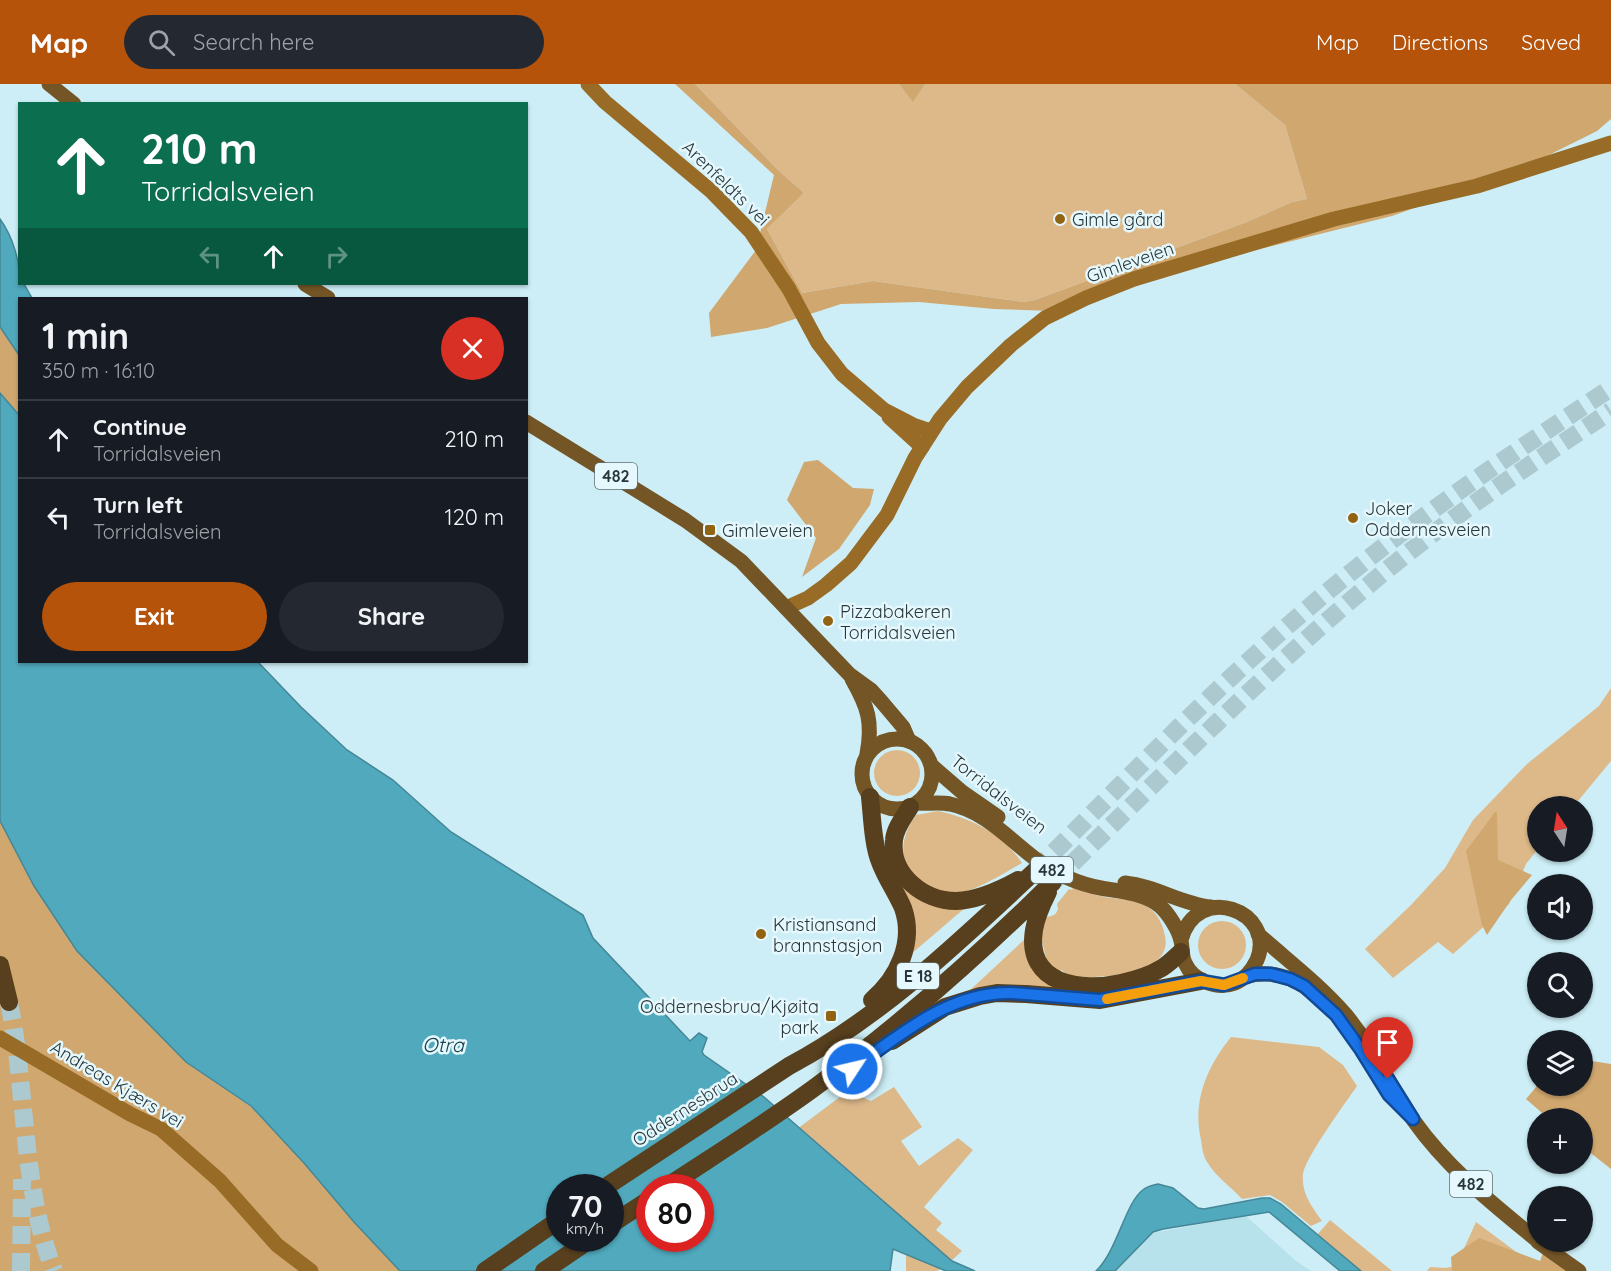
<!DOCTYPE html>
<html lang="en">
<head>
<meta charset="utf-8">
<style>
	body { margin:0; font-family:Quicksand,sans-serif; background:#242831; color:#f1f3f6; height:100vh; display:flex; flex-direction:column; font-size:22px; white-space:nowrap }
	* { box-sizing:border-box; margin:0 }
	p { font-size:20px; color:#9ea1a6 }
	.icon { flex:none; width:33px; height:33px; fill:none; stroke:currentColor; stroke-width:2; stroke-linecap:round; stroke-linejoin:round }
	.map { position:relative; flex:1; overflow:hidden }
	.sheet { position:absolute; left:18px; top:213px; width:510px; height:366px; display:flex; flex-direction:column; background:#171b24; border-radius:0px; box-shadow:0 2px 4px #0004 }
	.sheet>* { flex:none }
	.guide { position:absolute; left:18px; top:18px; width:510px; height:183px; border-radius:0px; box-shadow:0 2px 4px #0004; background:#0b6e4f; color:#fff; overflow:hidden }
	.needle { width:39px; rotate:348deg }
	.controls { position:absolute; left:1527px; top:712px; display:grid; gap:12px }
	.controls a { display:grid; place-items:center; width:66px; height:66px; border-radius:50%; background:#171b24; box-shadow:0 2px 4px #0004; font-size:30px }
	.speed { position:absolute; left:546px; top:1090px; display:flex; gap:12px; font-size:30px; font-weight:700; text-align:center }
	.speed>* { display:grid; place-content:center; width:78px; height:78px; border-radius:50%; background:#171b24; box-shadow:0 2px 4px #0004; line-height:1 }
	.speed small { font-size:15px; font-weight:400 }
	.speed .limit { border:9px solid #d22; background:#fff; color:#111 }
	.pin { position:absolute; display:grid; place-items:center; width:51px; height:51px; color:#fff; margin:-62px -26px; border-radius:50% 50% 50% 0; rotate:-45deg; box-shadow:0 0 6px #0007 }
	.pin .icon { rotate:45deg }
	.me { position:absolute; width:66px; margin:-33px; rotate:55deg; stroke-linejoin:round; filter:drop-shadow(0 0 4px #0008) }
	.turn { display:flex; align-items:center; gap:21px; height:126px; padding:0 24px; font-size:27px }
	.turn .icon { width:78px; height:78px; stroke-width:2.5 }
	.turn b { display:block; font-size:42px; line-height:51px }
	.lanes { display:flex; align-items:center; height:57px; padding:0 24px; background:#0003; justify-content:center; gap:30px; direction:ltr }
	.lanes .off { opacity:.35 }
	.round { display:grid; place-items:center; flex:none; width:63px; height:63px; border-radius:32px; background:#242831 }
	.summary { display:flex; align-items:center; justify-content:space-between; height:102px; padding:0 24px }
	h1 { font-size:36px; font-weight:700; line-height:45px }
	.cta { display:flex; gap:12px; margin-top:auto; padding:12px 24px }
	.cta a { flex:1; height:69px; border-radius:36px; background:#b45309; color:#fff; font-size:24px; font-weight:700; line-height:69px; text-align:center }
	.cta a+a { background:#242831; color:#f1f3f6 }
	ul { padding:0; list-style:none }
	li { display:flex; align-items:center; gap:18px; height:78px; padding:0 24px; border-top:2px solid #363941 }
	li div { flex:1 }
	li b { display:block; font-size:22px }
	li em { font-style:normal }
	header { display:flex; align-items:center; gap:36px; box-sizing:border-box; height:84px; padding:0 30px; background:#b45309; color:#fff }
	header strong { font-size:28px }
	nav { display:flex; gap:33px; margin-inline-start:auto; font-size:21px }
	.search { width:420px; height:54px; background:#242831; display:flex; align-items:center; gap:15px; box-sizing:border-box; padding:0 21px; border-radius:33px; color:#9ea1a6; font-size:22px }
	.map>svg:first-child { display:block }
	.built { fill:#b7e2eb }
	.green { fill:#ddb98a }
	.forest { fill:#d0a76e }
	.water { fill:#50a9bd; stroke:#458796; stroke-width:1.5; fill-rule:evenodd }
	.lines { fill:none; stroke-linecap:round; stroke-linejoin:round }
	.highway-tunnel { stroke:#acc9d0; stroke-width:18; stroke-dasharray:18 9; stroke-linecap:butt }
	.secondary { stroke:#986b26; stroke-width:15 }
	.primary { stroke:#745526; stroke-width:15 }
	.highway { stroke:#58401e; stroke-width:18 }
	.route-casing { stroke:#114b97; stroke-width:15 }
	.route { stroke:#1a73e8; stroke-width:10 }
	.slow { stroke:#f59e0b; stroke-width:10 }
	.poi-dot { fill:#926311; stroke:#e5f8fd; stroke-width:2 }
	.labels { text-anchor:middle; dominant-baseline:central; stroke-width:5; stroke-linejoin:round; paint-order:stroke }
	.shield { fill:#e5f8fd; stroke:#627174; stroke-width:1.5 }
	.shield-label { font-size:16px; font-weight:bold; fill:#2a373a }
	.street-label { font-size:18px; fill:#2a373a; stroke:#e5f8fd }
	.poi-label { font-size:18px; fill:#2a373a; stroke:#e5f8fd; text-anchor:start }
	.water-label { font-size:20px; font-style:italic; fill:#1a434c; stroke:#e5f8fd }
</style>
</head>
<body>
<header>
<strong>Map</strong>
<div class="search"><svg class="icon" aria-label="search" viewBox="0 0 24 24"><circle cx="10" cy="10" r="6"/><path d="M15 15l6 6"/></svg>Search here</div>
<nav><a>Map</a><a>Directions</a><a>Saved</a></nav>
</header>
<div class="map">
<svg width="1611" height="1187" viewBox="0 0 1611 1187">
	<rect width="100%" height="100%" fill="#cdeef6"/>
	<path class="built" d="M 1246,1132 L 1296,1177 L 1311,1187 L 1116,1187 L 1152,1149 Z"/>
	<g class="green">
		<path d="M 695,0 L 899,0 L 913,17 L 925,0 L 1235,0 L 1285,41 L 1307,115 L 1292,118 L 1247,138 L 1035,216 L 1024,218 L 873,197 L 802,209 L 767,145 L 804,109 L 779,87 Z"/>
		<path d="M 1611,604 L 1611,677 L 1573,723 L 1538,723 L 1537,766 L 1526,780 L 1509,820 L 1453,870 L 1438,858 L 1393,894 L 1365,865 L 1411,821 L 1445,784 L 1473,736 L 1527,680 L 1599,622 Z"/>
		<circle cx="897" cy="689" r="23"/>
		<path d="M 938,727 C 971,734 1003,750 1022,779 C 1002,790 982,804 959,809 C 949,811 937,807 928,802 C 898,783 897,759 916,731 Z"/>
		<path d="M 895,792 L 966,823 L 910,871 Z"/>
		<path d="M 1073,803 C 1082,806 1091,810 1100,812 C 1116,816 1134,813 1149,824 C 1158,830 1163,841 1165,852 C 1174,894 1093,894 1068,893 L 1062,886 L 1059,888 L 1047,879 L 1041,852 L 1046,833 C 1053,832 1056,831 1058,825 L 1057,820 L 1069,805 L 1072,806 Z"/>
		<circle cx="1222" cy="861" r="24"/>
		<path d="M 1026,854 L 1042,893 L 1155,899 L 968,908 Z"/>
		<path d="M 1231,953 L 1319,963 L 1343,981 L 1357,1002 C 1346,1018 1305,1074 1303,1090 C 1301,1109 1312,1123 1322,1137 L 1311,1142 L 1282,1118 L 1270,1111 L 1242,1115 C 1230,1102 1216,1093 1207,1078 C 1203,1072 1202,1063 1201,1056 C 1192,1017 1207,983 1231,953 Z"/>
		<path d="M 894,1003 L 922,1043 L 901,1057 L 919,1082 L 958,1054 L 973,1066 L 924,1123 L 942,1139 L 936,1146 L 962,1167 L 949,1179 L 797,1045 L 848,1007 L 871,1017 Z"/>
		<path d="M 1330,1136 L 1392,1187 L 1360,1187 L 1317,1151 Z"/>
		<path d="M 1476,1138 L 1535,1182 L 1539,1187 L 1427,1187 L 1430,1183 L 1446,1184 L 1456,1182 Z"/>
		<path d="M 906,1170 L 940,1185 L 937,1187 L 906,1187 Z"/>
	</g>
	<g class="forest">
		<path d="M 675,0 L 695,0 L 779,87 L 804,109 L 767,145 L 802,209 L 873,197 L 1024,218 L 1035,216 L 1247,138 L 1292,118 L 1307,115 L 1285,41 L 1235,0 L 1611,0 L 1611,35 L 1597,47 L 1515,88 L 1392,132 L 1212,177 L 1052,227 L 994,225 L 919,218 L 841,220 L 767,244 L 711,253 L 709,229 L 756,166 L 774,91 Z"/>
		<path d="M 899,0 L 925,0 L 913,18 Z"/>
		<path d="M 0,243 L 19,271 L 19,331 L 0,309 Z"/>
		<path d="M 818,376 L 853,404 L 874,405 L 870,421 L 839,465 L 802,493 L 816,454 L 787,416 L 804,378 Z"/>
		<path d="M 1495,728 L 1497,728 L 1498,776 L 1532,791 L 1511,816 L 1487,851 L 1482,841 L 1466,767 Z"/>
		<path d="M 0,737 L 34,802 L 77,867 L 186,978 L 250,1022 L 304,1079 L 354,1138 L 400,1187 L 0,1187 Z"/>
		<path d="M 1592,977 L 1611,980 L 1611,1085 L 1583,1063 L 1582,1035 L 1549,1035 L 1526,1015 L 1537,1002 L 1582,1002 L 1583,980 Z"/>
		<path d="M 1479,1154 L 1540,1177 L 1544,1166 L 1577,1187 L 1452,1187 L 1451,1173 Z"/>
	</g>
	<g class="water">
		<path d="M 0,135 C 13,153 20,177 20,200 L 24,200 L 32,214 L 20,214 L 19,271 L 0,243 Z"/>
		<path d="M 0,309 L 19,331 L 20,578 L 258,578 L 301,623 L 347,666 L 393,696 L 451,748 L 583,831 L 593,854 L 690,957 L 699,949 L 707,954 L 702,968 L 704,971 L 764,1013 L 952,1177 L 975,1187 L 946,1187 L 893,1165 L 890,1187 L 400,1187 L 354,1138 L 304,1079 L 251,1022 L 186,978 L 77,867 L 34,802 L 0,737 ZM 560,1104 L 610,1104 L 610,1155 L 560,1155 ZM 650,1104 L 700,1104 L 700,1155 L 650,1155 Z"/>
		<path d="M 1158,1100 L 1173,1104 L 1198,1124 L 1204,1125 L 1262,1114 L 1270,1114 L 1281,1120 L 1361,1187 L 1340,1187 L 1269,1128 L 1163,1145 L 1153,1148 L 1115,1187 L 1096,1187 C 1118,1166 1125,1118 1144,1105 C 1148,1102 1154,1101 1158,1100 Z"/>
	</g>
	<g class="lines">
		<g class="highway-tunnel">
			<path d="M 1035,787 C 1130,692 1224,594 1327,508 C 1417,433 1514,368 1611,304"/>
			<path d="M 1053,798 C 1156,699 1255,597 1364,505 C 1441,439 1526,383 1611,327"/>
			<path d="M 9,918 C 27,1006 21,1102 54,1187"/>
			<path d="M 21,1187 L 22,1095"/>
		</g>
		<g class="secondary">
			<path d="M 588,0 L 605,18 L 711,107 L 751,148 L 789,205 L 818,259 L 842,290 L 884,326 L 913,341 L 931,347"/>
			<path d="M 889,333 L 922,363"/>
			<path d="M 786,524 L 808,514 L 826,501 L 851,479 L 887,431 L 915,374 L 940,335 L 967,303 L 1011,261 L 1045,234 L 1086,214 L 1134,195 L 1334,135 L 1477,102 L 1611,59"/>
			<path d="M 0,954 L 130,1030 L 161,1045 L 220,1097 L 277,1161 L 311,1187"/>
		</g>
		<g class="primary">
			<path d="M 49,0 L 74,20"/>
			<path d="M 305,200 L 328,214"/>
			<path d="M 526,338 L 685,436 L 741,477 L 849,590 L 871,606 L 881,617 L 903,643 L 909,657"/>
			<path d="M 852,595 C 868,623 873,638 867,670"/>
			<circle cx="897" cy="690" r="35"/>
			<path d="M 932,682 L 962,708 L 998,733"/>
			<path d="M 918,719 C 929,720 939,718 950,720 C 988,728 1011,758 1041,779 C 1063,794 1087,803 1113,806 C 1130,809 1146,811 1160,822 C 1168,829 1179,846 1181,857 C 1183,864 1181,871 1185,879 C 1193,897 1217,906 1235,899 C 1245,895 1252,886 1257,876 C 1277,827 1197,797 1181,856"/>
			<path d="M 1125,799 C 1156,802 1181,820 1211,823"/>
			<path d="M 1258,850 C 1287,876 1319,900 1345,930 C 1372,962 1390,1002 1414,1037 C 1448,1085 1493,1120 1538,1157"/>
			<path d="M 1245,893 C 1269,885 1294,893 1313,909"/>
			<path d="M 1538,1158 L 1579,1187"/>
		</g>
		<g class="highway">
			<path d="M 870,713 C 872,731 873,762 880,778 C 886,794 896,808 903,824 C 915,858 898,894 872,916"/>
			<path d="M 910,723 C 904,733 895,744 894,756 C 890,791 924,817 956,817 C 976,816 1000,806 1018,796"/>
			<path d="M 1048,808 C 1042,820 1036,833 1034,846 C 1025,901 1082,908 1121,899 C 1134,896 1149,892 1160,885 C 1168,881 1174,874 1181,868"/>
			<path d="M 0,881 L 9,918"/>
			<path d="M 892,957 L 945,923 L 980,912 L 997,909 L 1026,910 L 1100,916 L 1201,897"/>
			<path d="M 604,1104 L 789,982 C 881,933 959,858 1035,787"/>
			<path d="M 665,1104 C 715,1071 766,1039 814,1004 C 899,942 978,872 1053,798"/>
			<path d="M 610,1141 L 650,1115"/>
			<path d="M 485,1187 L 560,1135"/>
			<path d="M 544,1187 L 591,1155"/>
		</g>
	</g>
	<g class="lines">
		<defs>
			<path id="route" d="M 852,985 C 900,951 950,907 1012,909 L 1100,916 L 1201,897 L 1224,901 L 1255,890 L 1271,890 L 1290,895 L 1304,902 L 1336,931 L 1361,966 L 1389,1011 L 1413,1035 L 1388,995"/>
		</defs>
		<use href="#route" class="route-casing"/>
		<use href="#route" class="route"/>
		<path class="slow" d="M 1107,915 L 1201,897 L 1224,901 L 1243,894"/>
	</g>
	<g class="poi-dot">
		<circle cx="1060" cy="135" r="6"/>
		<circle cx="1353" cy="434" r="6"/>
		<rect x="704" y="440" width="12" height="12" rx="3"/>
		<circle cx="828" cy="537" r="6"/>
		<circle cx="761" cy="850" r="6"/>
		<rect x="825" y="926" width="12" height="12" rx="3"/>
	</g>
	<g class="labels">
		<g class="shield">
			<rect x="595" y="379" width="42" height="26" rx="4.5"/>
			<rect x="1031" y="773" width="42" height="26" rx="4.5"/>
			<rect x="897" y="879" width="42" height="26" rx="4.5"/>
			<rect x="1450" y="1087" width="42" height="26" rx="4.5"/>
		</g>
		<g class="shield-label">
			<text x="616" y="392">482</text>
			<text x="1052" y="786">482</text>
			<text x="918" y="892">E 18</text>
			<text x="1471" y="1100">482</text>
		</g>
		<g class="street-label">
			<text transform="translate(726 99) rotate(44)">Arenfeldts vei</text>
			<text transform="translate(1130 178) rotate(-19)">Gimleveien</text>
			<text transform="translate(999 710) rotate(38)">Torridalsveien</text>
			<text transform="translate(117 1000) rotate(31)">Andreas Kjærs vei</text>
			<text transform="translate(685 1025) rotate(-33)">Oddernesbrua</text>
		</g>
		<g class="poi-label">
			<text x="1072" y="135">Gimle gård</text>
			<text x="1365" y="424">Joker<tspan x="1365" dy="21">Oddernesveien</tspan></text>
			<text x="722" y="446">Gimleveien</text>
			<text x="840" y="527">Pizzabakeren<tspan x="840" dy="21">Torridalsveien</tspan></text>
			<text x="773" y="840">Kristiansand<tspan x="773" dy="21">brannstasjon</tspan></text>
			<text x="819" y="922" text-anchor="end">Oddernesbrua/Kjøita<tspan x="819" dy="21">park</tspan></text>
		</g>
		<g class="water-label">
			<text x="443" y="960">Otra</text>
		</g>
	</g>
</svg>
<div class="controls">
<a><svg class="needle" viewBox="-14 -14 28 28"><path d="M0-13l5 13h-10z" fill="#e53935"/><path d="M0 13l5-13h-10z" fill="#9ea1a6"/></svg></a>
<a><svg class="icon" aria-label="sound" viewBox="0 0 24 24"><path d="M4 9h4l5-4v14l-5-4H4zM17 9q2 3 0 6"/></svg></a>
<a><svg class="icon" aria-label="search" viewBox="0 0 24 24"><circle cx="10" cy="10" r="6"/><path d="M15 15l6 6"/></svg></a>
<a><svg class="icon" aria-label="layers" viewBox="0 0 24 24"><path d="M12 4l9 5-9 5-9-5zM3 14l9 5 9-5"/></svg></a>
<a>+</a>
<a>−</a>
</div>
<div class="speed"><div>70<small>km/h</small></div><div class="limit">80</div></div>
<div class="pin" style="left:1388px;top:995px;background:#d93025"><svg class="icon" aria-label="arrive" viewBox="0 0 24 24"><path d="M6 21V4h12l-3 4 3 4H6"/></svg></div>
<svg class="me" style="left:852px;top:985px" viewBox="-20 -20 40 40"><circle r="17" fill="#1a73e8" stroke="#fff" stroke-width="3"/><path d="M0-11L8 9 0 5-8 9z" fill="#fff"/></svg>
<div class="guide">
<div class="turn"><svg class="icon" aria-label="ahead" viewBox="0 0 24 24"><path d="M12 20V5M6 11l6-6 6 6"/></svg><div><b>210 m</b>Torridalsveien</div></div>
<div class="lanes"><svg class="icon off" aria-label="left" viewBox="0 0 24 24"><path d="M17 20v-9H6M10 6l-5 5 5 5"/></svg><svg class="icon" aria-label="ahead" viewBox="0 0 24 24"><path d="M12 20V5M6 11l6-6 6 6"/></svg><svg class="icon off" aria-label="right" viewBox="0 0 24 24"><path d="M7 20v-9h11M14 6l5 5-5 5"/></svg></div>
</div>
<section class="sheet">
<div class="summary"><div><h1>1 min</h1><p>350 m · 16:10</p></div><a class="round" style="background:#d93025;color:#fff"><svg class="icon" aria-label="close" viewBox="0 0 24 24"><path d="M6 6l12 12M18 6L6 18"/></svg></a></div>
<ul>
<li><svg class="icon" aria-label="ahead" viewBox="0 0 24 24"><path d="M12 20V5M6 11l6-6 6 6"/></svg><div><b>Continue</b><p>Torridalsveien</p></div><em>210 m</em></li>
<li><svg class="icon" aria-label="left" viewBox="0 0 24 24"><path d="M17 20v-9H6M10 6l-5 5 5 5"/></svg><div><b>Turn left</b><p>Torridalsveien</p></div><em>120 m</em></li>
</ul>
<div class="cta"><a>Exit</a><a>Share</a></div>
</section>
</div>
</body>
</html>
